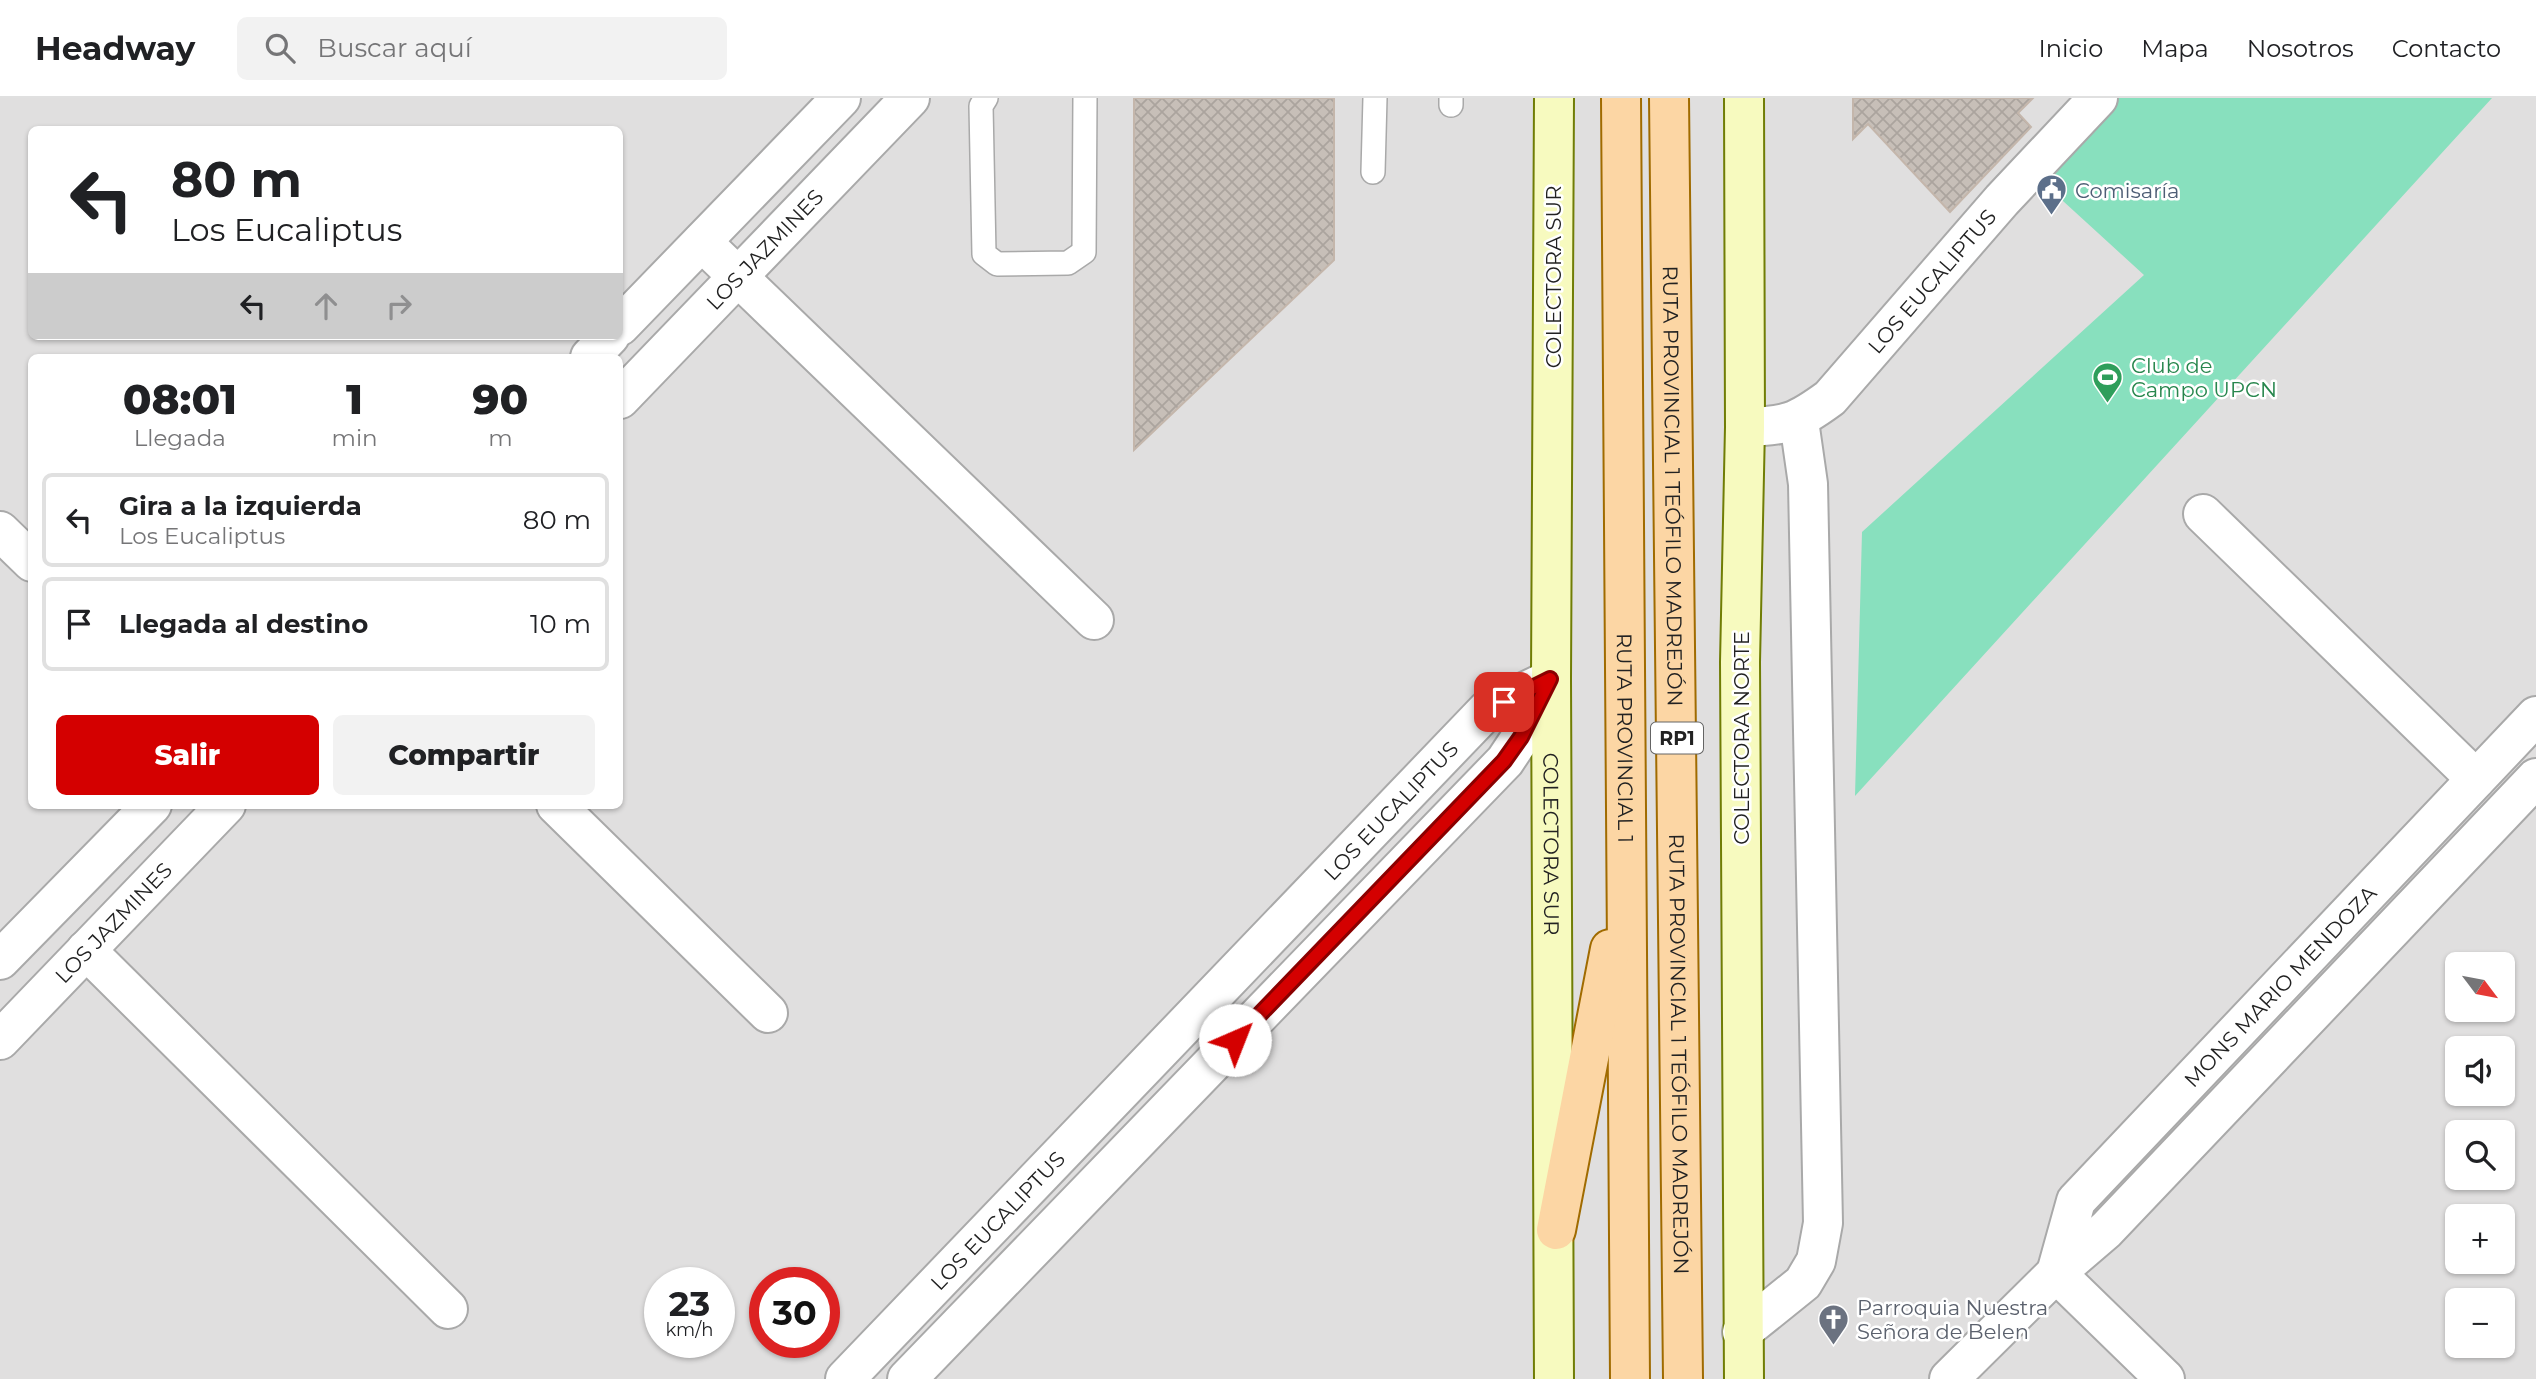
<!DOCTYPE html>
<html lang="es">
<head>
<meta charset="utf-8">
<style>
	body { margin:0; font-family:Montserrat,sans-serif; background:#f2f2f2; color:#202124; height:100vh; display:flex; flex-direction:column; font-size:26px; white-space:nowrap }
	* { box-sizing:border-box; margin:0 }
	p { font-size:23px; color:#757577 }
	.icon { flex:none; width:38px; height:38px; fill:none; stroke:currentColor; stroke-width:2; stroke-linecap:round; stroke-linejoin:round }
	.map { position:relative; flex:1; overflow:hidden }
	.drawer { position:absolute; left:28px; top:256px; width:595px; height:455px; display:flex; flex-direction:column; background:#fff; border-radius:10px; box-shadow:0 2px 5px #0004 }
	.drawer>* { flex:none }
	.banner { position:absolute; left:28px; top:28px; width:595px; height:214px; border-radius:10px; box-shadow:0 2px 5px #0004; background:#fff; color:#202124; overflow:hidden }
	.needle { width:46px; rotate:122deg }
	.tools { position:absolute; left:2445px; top:854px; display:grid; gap:14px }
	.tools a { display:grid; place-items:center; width:70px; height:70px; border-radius:10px; background:#fff; box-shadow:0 2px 5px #0004; font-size:35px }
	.speed { position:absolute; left:644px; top:1169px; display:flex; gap:14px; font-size:35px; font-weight:700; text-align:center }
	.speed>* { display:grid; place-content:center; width:91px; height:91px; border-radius:50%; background:#fff; box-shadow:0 2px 5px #0004; line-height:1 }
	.speed small { font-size:18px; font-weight:400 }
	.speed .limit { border:10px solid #d22; background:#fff; color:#111 }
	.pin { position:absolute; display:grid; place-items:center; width:60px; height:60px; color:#fff; margin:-30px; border-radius:14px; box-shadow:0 4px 10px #0006 }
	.me { position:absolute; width:77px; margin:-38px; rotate:44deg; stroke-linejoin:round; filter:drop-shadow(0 0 5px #0008) }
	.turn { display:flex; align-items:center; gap:24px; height:147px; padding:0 28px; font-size:32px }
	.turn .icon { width:91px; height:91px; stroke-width:2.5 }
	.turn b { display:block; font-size:49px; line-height:60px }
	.lanes { display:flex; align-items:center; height:66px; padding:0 28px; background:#0003; justify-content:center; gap:35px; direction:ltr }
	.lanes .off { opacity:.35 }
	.eta { display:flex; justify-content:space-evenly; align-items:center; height:119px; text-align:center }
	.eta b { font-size:42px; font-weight:800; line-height:49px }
	.cta { display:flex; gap:14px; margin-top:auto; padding:14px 28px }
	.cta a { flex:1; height:80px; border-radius:10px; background:#d40000; color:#fff; font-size:28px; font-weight:800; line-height:80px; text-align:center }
	.cta a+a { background:#f2f2f2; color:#202124 }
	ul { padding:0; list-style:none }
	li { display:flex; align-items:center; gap:21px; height:94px; margin:0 14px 10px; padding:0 14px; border:4px solid #e0e0e0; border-radius:10px }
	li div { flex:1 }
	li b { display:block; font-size:26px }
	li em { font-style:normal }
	header { display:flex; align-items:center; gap:42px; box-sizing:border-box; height:98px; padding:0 35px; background:#fff; border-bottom:2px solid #e0e0e0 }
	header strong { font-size:33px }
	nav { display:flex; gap:38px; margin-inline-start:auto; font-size:24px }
	.search { width:490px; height:63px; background:#f2f2f2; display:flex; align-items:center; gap:18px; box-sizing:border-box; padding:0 24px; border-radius:10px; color:#757577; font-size:26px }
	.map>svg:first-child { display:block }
	.residential { fill:#e0dfdf; fill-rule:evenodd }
	.pitch { fill:#88e0be }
	.building { fill:url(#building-cross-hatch); stroke:#c4b6ab; stroke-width:2 }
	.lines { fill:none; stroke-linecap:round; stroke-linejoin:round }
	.service-casing { stroke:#a9a9a9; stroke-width:26 }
	.minor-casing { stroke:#a9a9a9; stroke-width:42 }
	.secondary-casing { stroke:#707d05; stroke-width:42 }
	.primary-casing { stroke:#a06b00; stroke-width:42 }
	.service { stroke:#fff; stroke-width:23 }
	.minor { stroke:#fff; stroke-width:38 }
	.secondary { stroke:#f7fabf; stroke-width:38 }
	.primary { stroke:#fcd6a4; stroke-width:38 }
	.route-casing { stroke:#8a0000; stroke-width:18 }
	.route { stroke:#d40000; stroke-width:12 }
	.labels { text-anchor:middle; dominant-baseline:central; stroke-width:5; stroke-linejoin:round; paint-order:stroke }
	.shield { fill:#fff; stroke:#646464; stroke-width:2 }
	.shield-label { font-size:19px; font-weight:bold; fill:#222 }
	.service-label { font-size:21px; fill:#4e5e75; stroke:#fff; text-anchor:start }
	.street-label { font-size:21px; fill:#222; stroke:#fff }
	.leisure-label { font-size:21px; fill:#27864d; stroke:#fff; text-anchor:start }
	.worship-label { font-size:21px; fill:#5b616d; stroke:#fff; text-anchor:start }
</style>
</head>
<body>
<header>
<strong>Headway</strong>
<div class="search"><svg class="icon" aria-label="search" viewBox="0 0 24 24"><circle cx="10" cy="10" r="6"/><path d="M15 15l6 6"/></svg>Buscar aquí</div>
<nav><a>Inicio</a><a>Mapa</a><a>Nosotros</a><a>Contacto</a></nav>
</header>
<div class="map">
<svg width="2536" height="1281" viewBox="0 0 2536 1281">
	<defs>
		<pattern id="building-cross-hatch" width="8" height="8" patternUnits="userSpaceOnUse" patternTransform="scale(1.75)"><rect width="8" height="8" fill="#c7bfb8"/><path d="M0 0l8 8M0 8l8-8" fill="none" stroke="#aba49e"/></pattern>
	</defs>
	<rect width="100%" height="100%" fill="#f2efe9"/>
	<path class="residential" d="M 0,0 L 2536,0 L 2536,1281 L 0,1281 ZM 32,32 L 620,32 L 620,238 L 32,238 ZM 32,259 L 620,259 L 620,707 L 32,707 ZM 2457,866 L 2502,866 L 2502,912 L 2457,912 ZM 2457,950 L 2502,950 L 2502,996 L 2457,996 ZM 2457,1034 L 2502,1034 L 2502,1080 L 2457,1080 ZM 2457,1118 L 2502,1118 L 2502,1164 L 2457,1164 ZM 660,1185 L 719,1185 L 719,1244 L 660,1244 ZM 765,1185 L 824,1185 L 824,1244 L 765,1244 ZM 2457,1202 L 2502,1202 L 2502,1248 L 2457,1248 Z"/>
	<path class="pitch" d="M 2118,0 L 2492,0 L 1855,698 L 1862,434 L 2144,177 L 2040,82 Z"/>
	<g class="building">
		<path d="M 1134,0 L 1334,0 L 1334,162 L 1134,352 Z"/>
		<path d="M 1853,0 L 2033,0 L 2018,15 L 2031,29 L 1950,114 L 1868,26 L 1853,41 Z"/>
	</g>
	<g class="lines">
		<defs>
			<g id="service">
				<path d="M 986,0 L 981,8 L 984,156 L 997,166 L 1068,165 L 1084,154 L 1085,0"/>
				<path d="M 1451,0 L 1451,7"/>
				<path d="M 1373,74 L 1375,0"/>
			</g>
			<g id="minor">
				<path d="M 702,144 L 1094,522"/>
				<path d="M 620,228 L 841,0"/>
				<path d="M 590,259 L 610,238"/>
				<path id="s1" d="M 620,301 L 910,0"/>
				<path id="s2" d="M 1745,329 C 1787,328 1796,325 1830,300 L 2002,102 L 2098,0"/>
				<path d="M 2203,416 L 2476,681"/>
				<path d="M 0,433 L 32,464"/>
				<path d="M 556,707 L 768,915"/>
				<path d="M 86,852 L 448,1211"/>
				<path d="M 0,862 L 152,707"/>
				<path id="s3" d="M 0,942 L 226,707"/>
				<path id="s4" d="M 2056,1175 L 2076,1103 L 2536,618"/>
				<path d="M 2056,1175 L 2165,1281"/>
				<path d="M 1742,1234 L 1803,1185 L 1816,1163 L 1823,1125 L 1808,386 L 1799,323"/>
				<path id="s5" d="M 845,1281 L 1487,612 L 1551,581"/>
				<path d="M 907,1281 L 1505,663 L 1521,639 L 1551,581"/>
				<path d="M 1949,1281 L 2056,1175 L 2106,1132 L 2536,680"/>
			</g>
			<g id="secondary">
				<path id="s6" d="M 1554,0 L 1551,581 L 1554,1281"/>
				<path d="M 1744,1281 L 1740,564 L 1745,329 L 1744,0"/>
			</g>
			<g id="primary">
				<path id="s7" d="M 1621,0 L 1630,1281"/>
				<path id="s8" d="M 1669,0 L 1683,1281"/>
				<path d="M 1556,1132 L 1610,851"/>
			</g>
		</defs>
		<use href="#service" class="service-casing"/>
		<use href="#minor" class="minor-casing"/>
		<use href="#secondary" class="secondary-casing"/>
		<use href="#primary" class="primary-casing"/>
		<use href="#service" class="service"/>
		<use href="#minor" class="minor"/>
		<use href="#secondary" class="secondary"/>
		<use href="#primary" class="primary"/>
	</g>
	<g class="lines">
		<defs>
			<path id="route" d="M 1235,942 L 1504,663 L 1521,639 L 1550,581 L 1504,604"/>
		</defs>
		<use href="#route" class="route-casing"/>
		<use href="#route" class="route"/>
	</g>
	<defs>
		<symbol id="civic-pin" viewBox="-11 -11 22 30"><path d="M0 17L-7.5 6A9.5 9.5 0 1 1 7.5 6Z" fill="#5c6f8a" stroke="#fff"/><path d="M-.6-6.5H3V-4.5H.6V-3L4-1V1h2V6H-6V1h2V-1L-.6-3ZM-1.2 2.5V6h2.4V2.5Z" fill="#fff"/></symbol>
		<symbol id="stadium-pin" viewBox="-11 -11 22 30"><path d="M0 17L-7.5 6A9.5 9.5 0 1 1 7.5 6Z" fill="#2e9e5b" stroke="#fff"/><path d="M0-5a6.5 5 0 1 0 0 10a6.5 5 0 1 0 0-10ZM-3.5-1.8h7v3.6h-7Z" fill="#fff"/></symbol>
		<symbol id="church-pin" viewBox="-11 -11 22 30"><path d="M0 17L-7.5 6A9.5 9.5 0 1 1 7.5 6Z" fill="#6b7280" stroke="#fff"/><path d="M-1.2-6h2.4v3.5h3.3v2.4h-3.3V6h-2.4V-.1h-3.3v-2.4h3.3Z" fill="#fff"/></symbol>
	</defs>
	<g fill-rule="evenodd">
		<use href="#civic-pin" x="2034" y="74" width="35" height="47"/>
		<use href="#stadium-pin" x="2090" y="262" width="35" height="47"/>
		<use href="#church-pin" x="1816" y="1204" width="35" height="47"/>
	</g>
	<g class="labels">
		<rect class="shield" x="1651" y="624.5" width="52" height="31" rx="5"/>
		<g class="shield-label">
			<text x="1677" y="640">RP1</text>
		</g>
		<g class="service-label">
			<text x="2075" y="92">Comisaría</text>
		</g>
		<g class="street-label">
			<text stroke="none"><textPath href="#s1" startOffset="208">LOS JAZMINES</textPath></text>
			<text transform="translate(1553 179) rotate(-90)">COLECTORA SUR</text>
			<text stroke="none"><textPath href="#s2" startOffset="247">LOS EUCALIPTUS</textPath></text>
			<text stroke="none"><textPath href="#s8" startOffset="388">RUTA PROVINCIAL 1 TEÓFILO MADREJÓN</textPath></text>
			<text transform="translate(1741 640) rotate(-90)">COLECTORA NORTE</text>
			<text stroke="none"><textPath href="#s7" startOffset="640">RUTA PROVINCIAL 1</textPath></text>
			<text stroke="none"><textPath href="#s5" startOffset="788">LOS EUCALIPTUS</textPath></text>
			<text stroke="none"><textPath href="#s6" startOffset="746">COLECTORA SUR</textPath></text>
			<text stroke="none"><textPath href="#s3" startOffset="163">LOS JAZMINES</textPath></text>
			<text stroke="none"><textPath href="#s4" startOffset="371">MONS MARIO MENDOZA</textPath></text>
			<text stroke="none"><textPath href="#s8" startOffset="956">RUTA PROVINCIAL 1 TEÓFILO MADREJÓN</textPath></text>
			<text stroke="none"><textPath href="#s5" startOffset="220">LOS EUCALIPTUS</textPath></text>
		</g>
		<g class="leisure-label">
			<text x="2131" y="267">Club de<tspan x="2131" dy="24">Campo UPCN</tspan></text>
		</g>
		<g class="worship-label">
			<text x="1857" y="1209">Parroquia Nuestra<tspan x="1857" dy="24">Señora de Belen</tspan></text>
		</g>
	</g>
</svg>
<div class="tools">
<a><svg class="needle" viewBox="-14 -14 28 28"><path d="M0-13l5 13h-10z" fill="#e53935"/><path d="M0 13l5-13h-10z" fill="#757577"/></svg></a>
<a><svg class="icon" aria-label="sound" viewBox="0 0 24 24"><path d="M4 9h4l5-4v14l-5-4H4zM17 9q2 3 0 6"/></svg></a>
<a><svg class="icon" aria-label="search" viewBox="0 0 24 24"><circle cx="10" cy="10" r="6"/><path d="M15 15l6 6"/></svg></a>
<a>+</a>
<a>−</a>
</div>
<div class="speed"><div>23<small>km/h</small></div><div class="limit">30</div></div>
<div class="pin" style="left:1504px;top:604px;background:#d93025"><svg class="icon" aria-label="arrive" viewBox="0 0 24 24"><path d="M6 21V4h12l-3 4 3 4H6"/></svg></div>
<svg class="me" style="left:1235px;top:942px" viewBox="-20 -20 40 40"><circle r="19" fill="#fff"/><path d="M0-13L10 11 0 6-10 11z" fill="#d40000"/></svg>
<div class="banner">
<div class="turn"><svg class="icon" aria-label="left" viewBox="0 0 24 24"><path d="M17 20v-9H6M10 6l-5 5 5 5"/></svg><div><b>80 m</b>Los Eucaliptus</div></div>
<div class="lanes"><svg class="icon" aria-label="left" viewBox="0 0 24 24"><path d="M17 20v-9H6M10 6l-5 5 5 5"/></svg><svg class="icon off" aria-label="ahead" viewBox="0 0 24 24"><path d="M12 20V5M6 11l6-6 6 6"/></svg><svg class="icon off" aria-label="right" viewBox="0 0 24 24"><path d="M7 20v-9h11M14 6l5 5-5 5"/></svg></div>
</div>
<section class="drawer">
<div class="eta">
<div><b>08:01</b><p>Llegada</p></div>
<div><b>1</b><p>min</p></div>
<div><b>90</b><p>m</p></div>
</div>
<ul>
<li><svg class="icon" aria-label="left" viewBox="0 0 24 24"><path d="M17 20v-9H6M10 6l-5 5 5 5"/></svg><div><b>Gira a la izquierda</b><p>Los Eucaliptus</p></div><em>80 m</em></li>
<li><svg class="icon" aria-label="arrive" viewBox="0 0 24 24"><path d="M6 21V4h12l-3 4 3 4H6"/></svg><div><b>Llegada al destino</b></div><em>10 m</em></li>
</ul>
<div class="cta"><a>Salir</a><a>Compartir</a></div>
</section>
</div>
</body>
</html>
